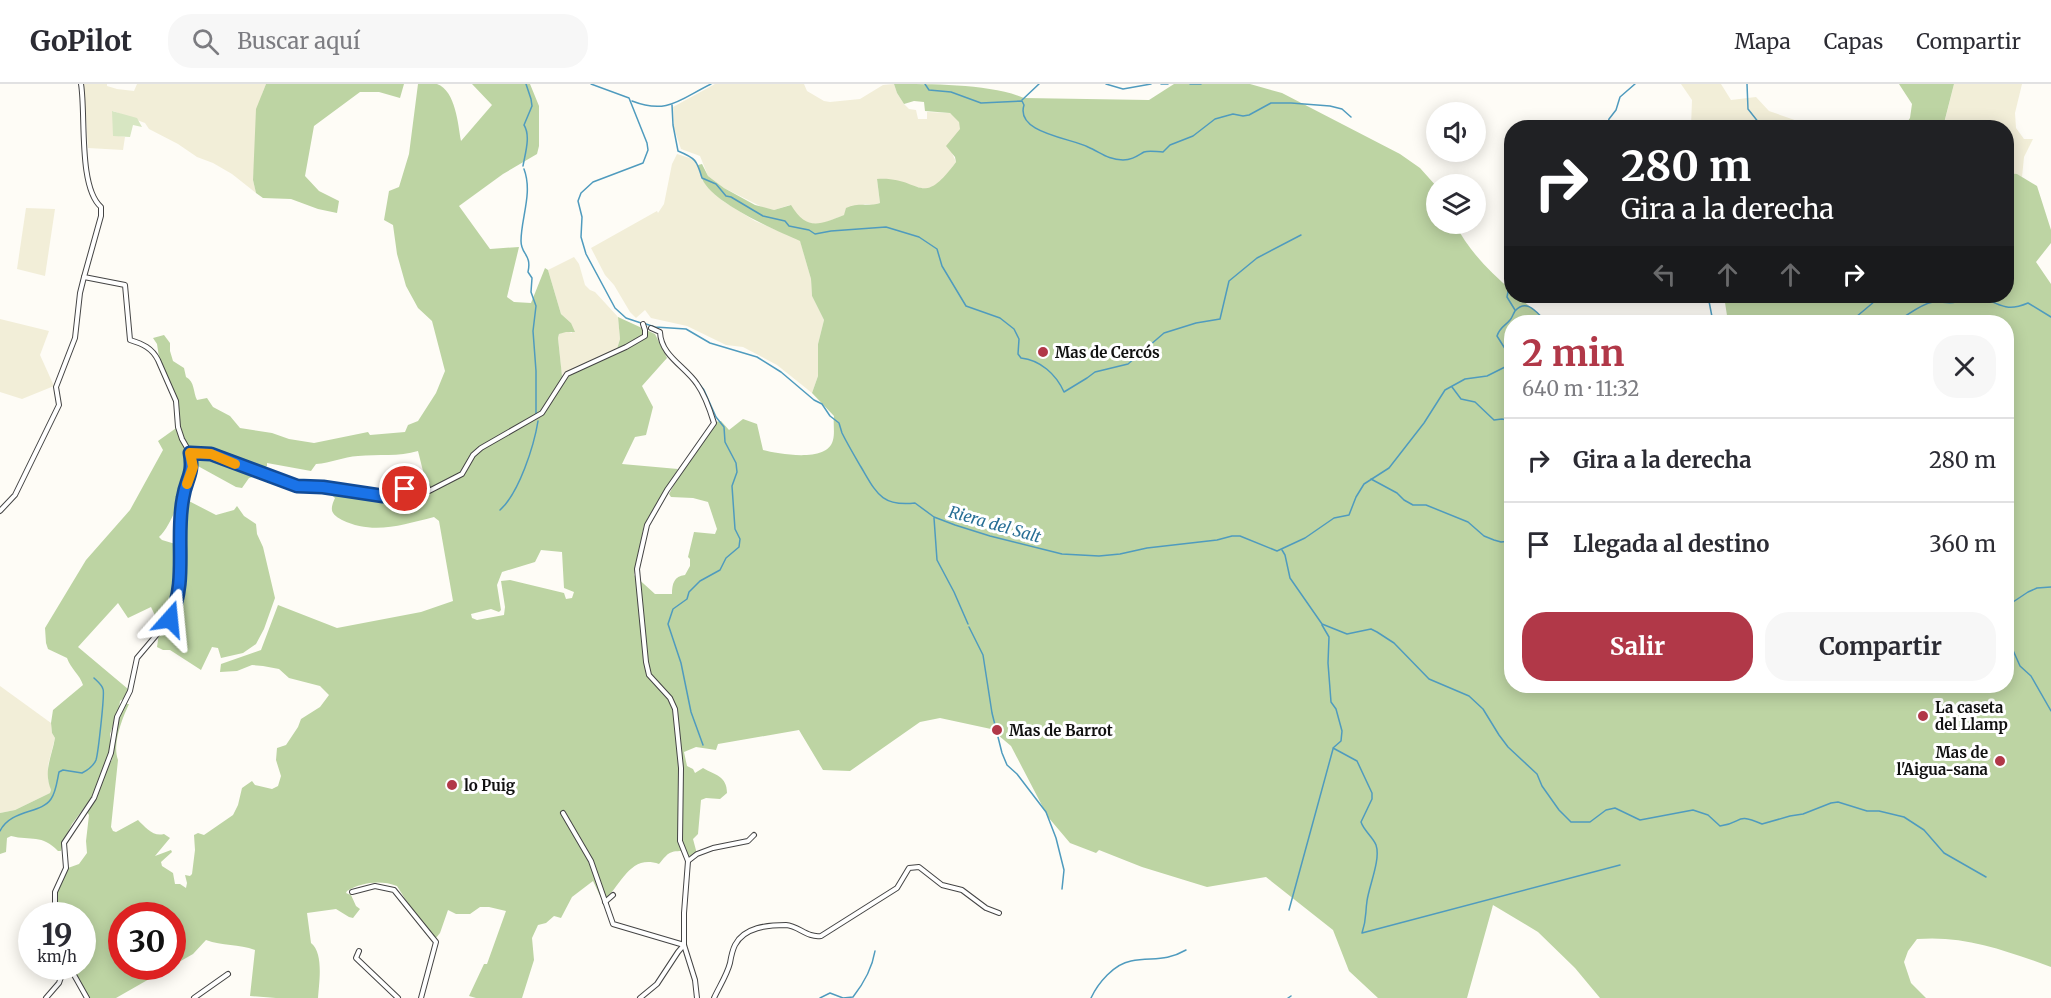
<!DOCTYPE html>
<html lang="es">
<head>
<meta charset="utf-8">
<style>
	body { margin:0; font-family:Merriweather,serif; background:#f7f7f7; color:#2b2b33; height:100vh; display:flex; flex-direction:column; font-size:22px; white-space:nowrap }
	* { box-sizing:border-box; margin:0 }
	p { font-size:20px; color:#7c7c81 }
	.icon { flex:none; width:33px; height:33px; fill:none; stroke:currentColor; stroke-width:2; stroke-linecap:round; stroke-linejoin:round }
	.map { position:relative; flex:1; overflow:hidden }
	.panel { position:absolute; left:1504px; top:231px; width:510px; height:378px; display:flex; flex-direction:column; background:#fff; border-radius:24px; box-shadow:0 3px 15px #0003 }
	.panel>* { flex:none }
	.banner { position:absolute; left:1504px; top:36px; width:510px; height:183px; border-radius:24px; box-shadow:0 3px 15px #0003; background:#202124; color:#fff; overflow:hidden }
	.fabs { position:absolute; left:1426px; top:18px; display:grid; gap:12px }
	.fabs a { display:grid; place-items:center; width:60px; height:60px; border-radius:50%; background:#fff; box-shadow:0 3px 15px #0003; font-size:30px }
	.speed { position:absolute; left:18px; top:818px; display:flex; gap:12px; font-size:30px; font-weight:700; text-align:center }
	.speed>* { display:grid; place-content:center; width:78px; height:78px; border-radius:50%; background:#fff; box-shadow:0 3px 15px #0003; line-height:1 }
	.speed small { font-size:15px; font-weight:400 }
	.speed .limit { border:9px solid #d22; background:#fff; color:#111 }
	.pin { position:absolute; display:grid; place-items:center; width:51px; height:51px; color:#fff; margin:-26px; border:3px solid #fff; border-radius:50%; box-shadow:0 2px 6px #0007 }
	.me { position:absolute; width:66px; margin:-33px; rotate:18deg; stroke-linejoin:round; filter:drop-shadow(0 0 4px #0008) }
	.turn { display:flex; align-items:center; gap:21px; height:126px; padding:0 18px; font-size:27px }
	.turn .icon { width:78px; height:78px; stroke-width:2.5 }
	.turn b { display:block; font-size:42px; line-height:51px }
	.lanes { display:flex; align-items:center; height:57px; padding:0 18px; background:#0003; justify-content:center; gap:30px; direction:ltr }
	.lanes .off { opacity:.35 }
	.round { display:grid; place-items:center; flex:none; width:63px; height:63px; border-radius:24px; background:#f7f7f7 }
	.headline { display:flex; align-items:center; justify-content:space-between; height:102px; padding:0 18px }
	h1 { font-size:36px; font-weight:700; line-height:45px; color:#b13848 }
	.primary-button { display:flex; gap:12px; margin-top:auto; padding:12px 18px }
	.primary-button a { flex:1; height:69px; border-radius:24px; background:#b13848; color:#fff; font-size:24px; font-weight:700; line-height:69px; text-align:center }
	.primary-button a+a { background:#f7f7f7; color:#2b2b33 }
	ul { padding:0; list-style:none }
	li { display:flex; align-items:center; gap:18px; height:84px; padding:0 18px; border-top:2px solid #e1e1e2 }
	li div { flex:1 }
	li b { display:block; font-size:22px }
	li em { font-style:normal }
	header { display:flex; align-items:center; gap:36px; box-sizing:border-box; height:84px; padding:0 30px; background:#fff; border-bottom:2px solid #e1e1e2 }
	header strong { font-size:28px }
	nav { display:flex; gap:33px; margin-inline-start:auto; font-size:21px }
	.search { width:420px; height:54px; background:#f7f7f7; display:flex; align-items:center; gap:15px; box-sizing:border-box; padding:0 21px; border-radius:24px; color:#7c7c81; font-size:22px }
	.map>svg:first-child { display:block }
	.farmland { fill:#f2eed8 }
	.green { fill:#d7e6c2 }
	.forest { fill:#bdd4a3; fill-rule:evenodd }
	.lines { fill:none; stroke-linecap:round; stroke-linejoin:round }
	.stream { stroke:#4f9bbe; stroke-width:1.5 }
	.street-casing { stroke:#444; stroke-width:6 }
	.street { stroke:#fff; stroke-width:4 }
	.route-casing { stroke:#114b97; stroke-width:15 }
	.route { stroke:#1a73e8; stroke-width:10 }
	.slow { stroke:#f59e0b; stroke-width:10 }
	.poi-dot { fill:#b13848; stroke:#fff; stroke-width:2 }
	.labels { text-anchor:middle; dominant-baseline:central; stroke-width:6; stroke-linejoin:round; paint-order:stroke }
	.poi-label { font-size:15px; font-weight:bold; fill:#111; stroke:#fff; text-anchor:start }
	.water-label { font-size:16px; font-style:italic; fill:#276e95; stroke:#fff }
</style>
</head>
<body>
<header>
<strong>GoPilot</strong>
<div class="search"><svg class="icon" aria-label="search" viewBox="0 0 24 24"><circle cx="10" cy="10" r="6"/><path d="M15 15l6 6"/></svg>Buscar aquí</div>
<nav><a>Mapa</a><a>Capas</a><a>Compartir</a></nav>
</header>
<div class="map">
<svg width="2051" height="914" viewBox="0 0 2051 914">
	<rect width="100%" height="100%" fill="#fefcf6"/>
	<g class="farmland">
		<path d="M 84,0 L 107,0 L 107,2 L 117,5 L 134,7 L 137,0 L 266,0 L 262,10 L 253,96 L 256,109 L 232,90 L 213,79 L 197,73 L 178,60 L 149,45 L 145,39 L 113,27 L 113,51 L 125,53 L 123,66 L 88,64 Z"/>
		<path d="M 715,0 L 804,0 L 807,7 L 824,17 L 830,18 L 860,15 L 883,1 L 894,0 L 897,9 L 904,20 L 909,25 L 916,26 L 918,35 L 927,35 L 927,28 L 950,29 L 959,37 L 961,45 L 952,69 L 956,78 L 943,96 L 935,102 L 926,105 L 877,95 L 880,119 L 873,121 L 865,120 L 842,132 L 819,141 L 804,138 L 798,133 L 790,121 L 774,126 L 764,124 L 724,104 L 708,92 L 700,72 L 681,65 L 674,44 L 673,23 Z"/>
		<path d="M 1681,0 L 1721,0 L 1731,16 L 1756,13 L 1769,27 L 1809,41 L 1848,42 L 1849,43 L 1691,43 L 1692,16 Z"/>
		<path d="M 1954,0 L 2022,0 L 2015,29 L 2016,44 L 2024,55 L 2033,55 L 2024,73 L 2022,93 L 2016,90 L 2007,89 L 2007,44 L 1943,44 Z"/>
		<path d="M 677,70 L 696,76 L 702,96 L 723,117 L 755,137 L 800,156 L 811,195 L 812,212 L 824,236 L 818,260 L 818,292 L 812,309 L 777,281 L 743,263 L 726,261 L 687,242 L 651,234 L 645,226 L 636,234 L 630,228 L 614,201 L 605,191 L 591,164 L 657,127 L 658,129 L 664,120 L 672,80 Z"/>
		<path d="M 26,124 L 55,125 L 45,192 L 17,185 Z"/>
		<path d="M 574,173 L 579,180 L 585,201 L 590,206 L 595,208 L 618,233 L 620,255 L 617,265 L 562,293 L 558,254 L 559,250 L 566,247 L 572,249 L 571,239 L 561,230 L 548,186 Z"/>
		<path d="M 0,235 L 49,247 L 40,271 L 54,302 L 22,315 L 0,308 Z"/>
		<path d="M 0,602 L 51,639 L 52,649 L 55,654 L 48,681 L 48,696 L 51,706 L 50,709 L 15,726 L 0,729 Z"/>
	</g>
	<path class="green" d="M 112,27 L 137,34 L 142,43 L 133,41 L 130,53 L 113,52 Z"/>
	<g class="forest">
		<path d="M 266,0 L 404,0 L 400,14 L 379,8 L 360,8 L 314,42 L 305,92 L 319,107 L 339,117 L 337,129 L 318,125 L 291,115 L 263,114 L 256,109 L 253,96 L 256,25 Z"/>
		<path d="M 418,0 C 423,0 432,0 437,0 C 456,7 458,41 461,57 L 492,21 L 472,0 L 530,0 L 539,22 L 539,62 L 537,70 L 503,90 L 459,122 L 490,165 L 519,163 L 507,213 L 514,218 L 531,219 L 545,184 L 548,186 L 561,230 L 571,239 L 575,248 L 566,248 L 559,250 L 558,254 L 562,292 L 617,265 L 620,255 L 618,233 L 655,250 L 667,274 L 642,302 L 653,323 L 646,351 L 635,353 L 622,380 L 678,385 L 644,441 L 634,491 L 655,510 L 672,510 C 672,500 674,492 685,491 L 690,482 L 690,475 L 688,473 L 694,448 L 715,450 L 717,445 L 708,418 L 693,414 L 671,413 L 669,410 L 681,388 L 713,344 L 715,338 L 721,337 L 729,346 L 743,335 L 757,340 L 763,366 C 779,370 828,379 833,356 C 835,349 833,339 834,332 L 812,309 L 818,292 L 818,260 L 824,236 L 812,212 L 811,195 L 800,157 C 775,146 714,120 702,95 C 700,91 699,85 698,81 L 702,80 L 708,92 L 724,104 L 755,121 L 774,126 L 791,121 C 807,147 819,141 844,131 L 846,124 C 858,118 868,123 880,119 L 877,95 C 922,92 920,127 956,78 L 955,73 L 946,62 L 960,45 L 959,38 L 950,29 L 925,27 L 924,18 L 914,17 L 904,20 L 897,9 L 894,0 C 932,0 992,0 1024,14 L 1149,16 L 1174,0 L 1250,0 L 1282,9 L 1400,70 L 1420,84 L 1437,103 L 1437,140 L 1455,140 C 1469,167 1489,187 1512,207 L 1512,212 L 1517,212 L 1549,238 L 1512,238 L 1512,602 L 2007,602 L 2007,238 L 1728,238 L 1724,212 L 2007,212 L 2007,89 L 2017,90 L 2037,102 L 2051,146 L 2051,159 L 2036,178 L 2051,200 L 2051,883 C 2007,867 1965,851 1917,855 L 1908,867 L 1904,878 L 1911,899 L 1926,914 L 1600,914 L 1575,884 L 1538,848 L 1493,821 L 1467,914 L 1378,914 L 1349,887 L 1333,846 L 1266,793 L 1207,803 L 1142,783 L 1099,766 L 1096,769 L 1070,759 L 1048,733 L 1011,662 L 991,645 L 940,634 L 920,638 L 850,687 L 823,686 L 799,646 L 718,660 L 716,666 L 696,663 L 684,668 L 687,682 L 693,685 L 695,689 L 703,684 C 715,691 727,692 727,709 L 720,715 L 706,714 L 701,716 L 698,750 L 693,755 L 697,770 L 691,774 L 685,767 C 669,767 669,768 659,780 C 630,770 622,800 603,818 L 593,797 L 572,813 L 561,834 L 554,832 L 546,839 L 538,841 L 532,854 L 534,876 L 522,914 L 476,914 L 469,912 L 484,880 L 487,880 L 506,827 L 489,823 L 480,823 L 470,830 L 456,830 L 448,826 L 440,849 L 435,855 L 414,829 L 397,802 C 381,796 362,798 347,807 L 346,809 L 351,811 L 356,822 L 360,825 L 353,834 L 349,833 L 336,825 L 307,829 L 311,859 C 324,869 319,899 318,914 L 276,914 L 250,912 L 255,866 C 239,860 222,862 206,856 L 193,870 L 116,914 L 89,914 L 70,882 L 82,882 L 82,831 L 57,831 L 57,808 L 68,784 L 79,780 L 87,769 L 86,757 L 89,731 L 87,728 L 95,717 L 107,683 L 112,676 L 117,636 L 125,620 L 129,620 C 122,635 112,660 118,676 L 111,743 L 113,747 L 116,748 L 138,736 C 145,743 153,753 164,750 L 170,754 L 155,772 L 171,766 L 172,768 L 161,778 L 162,782 L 173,789 L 175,800 L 180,800 L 186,804 L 187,799 L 185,791 L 190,792 L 192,790 L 195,766 L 194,751 L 198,749 L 204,751 L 233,731 L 238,721 L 242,704 L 252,697 L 255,701 L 272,705 L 278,702 L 281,692 L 276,676 L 277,664 L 286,661 L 298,643 L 301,635 L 320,623 L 329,611 L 320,602 L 289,594 L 279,585 L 263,582 L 252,581 L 237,587 L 220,588 L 221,580 L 261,566 L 278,521 L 337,544 L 421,528 L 453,517 L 439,437 L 434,433 C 402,441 373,451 342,436 C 330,430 330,425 335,414 L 328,408 L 329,405 L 383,410 L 381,408 L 426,399 L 418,367 C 399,373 378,370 358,372 C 343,373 331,379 316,380 L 311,387 L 267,379 L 267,382 L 258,387 L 253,393 L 249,394 L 242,404 L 236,403 L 196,381 L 189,383 C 183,403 174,439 159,453 L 162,456 L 182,462 L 184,446 L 187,440 L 183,438 L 185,415 L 216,431 L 234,426 L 237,422 L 244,432 L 256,440 L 257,450 L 263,463 L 275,514 L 264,545 L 256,560 L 243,569 L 221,574 L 218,564 L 212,563 L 201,586 L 170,566 L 163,566 L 157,563 L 160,542 L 151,523 L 128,534 L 118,519 L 78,563 L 128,605 L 126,613 L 120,617 L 119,625 L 110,650 L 110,669 L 93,712 L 72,740 L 63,758 L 61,767 L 58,767 C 42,750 31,757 11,752 L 7,754 L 6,768 L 0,770 L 0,729 L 15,726 L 50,709 L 51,706 C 43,687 52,672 55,654 L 52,649 L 51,639 L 53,626 L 83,601 C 80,591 71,585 67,574 L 48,565 L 46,559 L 45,544 L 86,476 L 130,426 L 163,366 L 158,357 L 179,342 L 177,316 L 159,273 L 157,260 L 153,254 L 164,251 L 170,259 L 170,267 L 173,277 L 184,284 L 186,293 C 195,298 193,308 197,316 L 207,314 L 213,323 L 230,332 L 240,344 L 272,349 L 289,355 L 314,359 L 368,348 L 370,351 L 405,348 L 408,341 L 418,337 L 436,309 L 445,287 L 432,237 L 418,224 L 406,202 L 397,170 L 393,141 L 384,136 L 389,107 L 399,103 L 409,70 ZM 541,466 L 562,468 L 564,504 L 574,508 L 572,514 L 566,515 L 564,509 L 510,496 L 501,497 L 505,523 L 504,531 L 477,536 L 472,534 L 471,530 L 491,525 L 499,528 L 501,526 L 497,501 L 502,488 L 535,478 ZM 122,831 L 172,831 L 172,882 L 122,882 Z"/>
		<path d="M 1899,0 L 1954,0 L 1943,43 L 1904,43 L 1910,34 L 1912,20 Z"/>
	</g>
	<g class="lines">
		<g class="stream">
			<path d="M 591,0 L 629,14 L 647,59 L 648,66 L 643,79 L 593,98 L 581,109 L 578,117 L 582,133 L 581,153 L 586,170 L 615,224 L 626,234 L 641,239"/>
			<path d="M 925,0 L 929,6 L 951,8 L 981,19 L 1022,17 L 1024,21 C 1015,49 1071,54 1088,63 C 1100,68 1108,76 1123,76 C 1132,76 1137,72 1144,68 C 1150,66 1157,68 1163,68 L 1170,61 L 1193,52 L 1215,35 L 1233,30 L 1243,32 L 1249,31 L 1271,19 L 1291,19 L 1330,22 L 1342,25 L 1351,33"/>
			<path d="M 1106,0 L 1123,5 L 1151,0"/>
			<path d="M 1161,0 L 1168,0"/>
			<path d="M 1190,0 L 1201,0"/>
			<path d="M 1747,0 L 1748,25 L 1763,44"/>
			<path d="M 1022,16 L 1039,0"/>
			<path d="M 632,17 C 668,31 680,15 711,0"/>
			<path d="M 672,21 L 673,41 L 678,67 C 695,74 697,76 702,94 L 716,100 L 726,112 L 731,113 L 763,132 L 785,137 L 789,142 L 809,146 L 815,150 L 831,147 L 886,143 L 919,153 L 937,165 L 942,182 L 966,222 L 1000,234 L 1014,245 L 1019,255 L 1018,270 L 1021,274 C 1040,276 1056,290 1064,308 L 1087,294 L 1095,288 L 1128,280 L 1164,249 L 1196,239 L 1220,235 L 1229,197 L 1257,174 L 1301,151"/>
			<path d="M 1606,44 L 1609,35 L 1616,26 L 1620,13 L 1635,0"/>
			<path d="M 523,82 C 525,70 531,52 524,41 L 532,22 L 531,15 L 526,0"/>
			<path d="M 524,85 C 533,109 521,134 521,157 C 521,171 532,170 528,188 L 532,194 L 531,208 L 536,222 L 533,247 L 536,287 L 536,330"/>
			<path d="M 1512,190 L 1508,195 L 1509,203 L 1507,213 L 1515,226"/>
			<path d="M 1708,212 L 1713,238"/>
			<path d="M 1845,238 L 1856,233 L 1881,212"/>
			<path d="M 1847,238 L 1858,238"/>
			<path d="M 1896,238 C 1907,232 1920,220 1933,218 C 1940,217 1948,220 1956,218 C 1963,217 1967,214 1974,214 C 1998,214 2000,231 2028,219 L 2051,233"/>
			<path d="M 646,240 L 655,243 L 686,245 L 710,259 L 757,273 L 781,288 L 814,316 L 822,320 L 830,332 L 839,339 L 842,349 C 848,361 854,371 861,383 C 876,408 881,423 915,419 L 934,433 L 955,441 L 990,452 L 1062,470 L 1099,472 L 1120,470 L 1147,464 L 1217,456 L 1232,452 L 1240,452 L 1277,467 L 1305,454 L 1334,434 L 1349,431 L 1356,413 L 1364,400 L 1389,384 L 1424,339 L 1445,306 L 1465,295 L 1487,292 L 1505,283 L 1510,276 L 1509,271 L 1497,252 C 1500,243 1505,242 1510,236 C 1512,234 1513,230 1515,227 C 1528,213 1538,231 1547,238"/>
			<path d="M 693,292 L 704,306 L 716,333 L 724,343 L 725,358 L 736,379 L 737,388 L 732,402 L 735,445 L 740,455 L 739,463 L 726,474 L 720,486 L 700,497 L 689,508 L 687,515 L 673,525 L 668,540 L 681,579 L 691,628 L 703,661"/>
			<path d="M 1452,303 L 1461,315 L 1475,318 L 1494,336 L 1502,335 L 1512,337"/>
			<path d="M 1371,395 L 1397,409 L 1404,416 L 1413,421 L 1426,421 L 1468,438 L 1484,452 L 1494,456 L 1501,458 L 1512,457"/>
			<path d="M 500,426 C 519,409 534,362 538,337"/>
			<path d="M 934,434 L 937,476 L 954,508 L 968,540"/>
			<path d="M 1282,466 L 1285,471 L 1290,494 L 1322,540 L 1347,550 L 1371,545 L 1377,548 L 1394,559 L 1429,595 L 1469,612 L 1483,625 L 1499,651 L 1508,663 L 1537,690 L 1542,702 L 1559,726 L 1571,738 L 1590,738 L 1606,726 L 1615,724 L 1640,736 L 1693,726 L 1708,731 L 1720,742 C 1744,739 1734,728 1762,740 L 1790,732 L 1803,730 L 1831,719 L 1838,718 L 1867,727 L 1879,727 L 1904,733 L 1924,746 L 1944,769 L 1986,793"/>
			<path d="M 2007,522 L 2028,508 L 2037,504 L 2051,503"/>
			<path d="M 1322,541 L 1329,553 L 1328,579 L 1331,618 L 1336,625 L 1342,647 L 1341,657 L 1333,664 L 1357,677 L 1372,709 L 1372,715 L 1361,738 C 1364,747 1373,753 1376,761 C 1381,775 1369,802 1367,817 C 1365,830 1367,834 1362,849 L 1620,781"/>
			<path d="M 969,543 L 983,571 L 992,629 L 1002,669 L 1007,681 L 1017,690 L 1046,728 L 1056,754 L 1064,786 L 1062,805"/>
			<path d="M 2007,560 L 2012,564 L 2020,582 L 2031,592 L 2051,627"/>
			<path d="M 0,747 C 11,725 41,730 51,715 C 56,708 57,697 59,688 L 63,686 L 82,689 C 88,686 93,683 96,676 C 98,670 105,609 103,605 C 102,601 97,597 94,594"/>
			<path d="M 1289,826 L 1333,665"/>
			<path d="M 820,914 L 830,909 L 843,914 L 853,913 C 864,899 872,885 875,867"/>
			<path d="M 1091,914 C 1098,899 1114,880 1131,877 C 1153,873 1165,878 1186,866"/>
			<path d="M 1288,914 L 1291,912"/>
		</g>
		<defs>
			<g id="street">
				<path d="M 651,244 L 660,248 C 661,272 685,282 697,300 C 705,311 710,326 714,339 L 667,406 L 647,441 L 637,485 L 646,578 L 649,591 L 670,614 L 675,625 L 681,684 L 680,757 L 688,777 L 684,829 L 684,861 L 695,896 L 697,914"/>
				<path d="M 190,369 L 211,370 L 297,402 L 323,403 L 383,412 L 426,399 L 429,407 L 462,390 L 473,371 L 481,364 L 542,329 L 567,290 L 626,263 L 645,252 L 645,246 L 643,240"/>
				<path d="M 0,427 L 15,411 L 59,321 L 56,303 L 75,254 L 80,209 L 84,193"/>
				<path d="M 563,729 L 591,777 L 613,840 L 684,861"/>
				<path d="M 688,777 L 697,770 L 713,764 L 748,757 L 754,751"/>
				<path d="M 352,808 L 375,802 L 394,806 L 436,858 L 421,914"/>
				<path d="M 605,818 L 613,811"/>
				<path d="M 55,831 L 55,808 L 66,784 L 64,759 L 94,714 L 111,669 L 117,633 L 130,607 L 137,574 L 170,535 L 178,515 L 183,414 L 193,383 L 190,369 L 182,355 L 178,343 L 176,317 L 158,276 C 152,264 143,260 130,256 L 125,201 L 84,193 L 101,132 L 101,123 C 78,103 86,29 81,0"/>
				<path d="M 359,867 L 356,874 L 398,914"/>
				<path d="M 69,882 L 87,914"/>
				<path d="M 46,914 L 59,899 L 65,882"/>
				<path d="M 194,914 L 228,890"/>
				<path d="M 640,914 L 657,900 L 678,868 L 684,861"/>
				<path d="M 714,914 C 719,903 727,891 730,879 C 731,873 732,867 735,861 C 744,843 768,841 786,841 C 799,842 807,854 821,852 L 897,804 L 909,784 L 919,783 L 942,801 L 962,806 L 986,824 L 999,829"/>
			</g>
		</defs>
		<use href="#street" class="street-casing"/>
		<use href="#street" class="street"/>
	</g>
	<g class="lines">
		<defs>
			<path id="route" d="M 170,535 C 188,498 175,454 183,414 C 186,394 194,391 190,369 L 211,370 L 297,402 L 323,403 L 383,412 L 405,405"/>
		</defs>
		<use href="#route" class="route-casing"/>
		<use href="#route" class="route"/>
		<path class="slow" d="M 187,400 L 193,383 L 190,369 L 211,370 L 235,380"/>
	</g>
	<g class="poi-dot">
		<circle cx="1043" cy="268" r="6"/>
		<circle cx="1923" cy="632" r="6"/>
		<circle cx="997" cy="646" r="6"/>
		<circle cx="2000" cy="677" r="6"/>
		<circle cx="452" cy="701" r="6"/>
	</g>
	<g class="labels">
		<g class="poi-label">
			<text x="1055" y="268">Mas de Cercós</text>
			<text x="1935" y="623">La caseta<tspan x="1935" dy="17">del Llamp</tspan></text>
			<text x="1009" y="646">Mas de Barrot</text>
			<text x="1988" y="668" text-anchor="end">Mas de<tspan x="1988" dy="17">l'Aigua-sana</tspan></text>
			<text x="464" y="701">lo Puig</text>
		</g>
		<g class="water-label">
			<text transform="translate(995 440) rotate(16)">Riera del Salt</text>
		</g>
	</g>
</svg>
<div class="fabs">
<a><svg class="icon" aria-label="sound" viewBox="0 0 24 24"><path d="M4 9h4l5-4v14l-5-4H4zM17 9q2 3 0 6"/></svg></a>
<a><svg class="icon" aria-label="layers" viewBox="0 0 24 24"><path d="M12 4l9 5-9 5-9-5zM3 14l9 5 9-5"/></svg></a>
</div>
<div class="speed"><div>19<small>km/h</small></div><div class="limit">30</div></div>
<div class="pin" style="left:405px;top:405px;background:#d93025"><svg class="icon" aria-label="arrive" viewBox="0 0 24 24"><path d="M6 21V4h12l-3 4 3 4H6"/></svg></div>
<svg class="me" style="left:170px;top:535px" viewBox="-20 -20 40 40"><path d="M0-17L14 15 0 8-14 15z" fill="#1a73e8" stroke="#fff" stroke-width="4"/></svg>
<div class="banner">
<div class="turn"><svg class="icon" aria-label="right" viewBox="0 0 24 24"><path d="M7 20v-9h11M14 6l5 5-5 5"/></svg><div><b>280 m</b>Gira a la derecha</div></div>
<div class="lanes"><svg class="icon off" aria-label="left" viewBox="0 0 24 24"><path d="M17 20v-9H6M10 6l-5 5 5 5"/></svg><svg class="icon off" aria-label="ahead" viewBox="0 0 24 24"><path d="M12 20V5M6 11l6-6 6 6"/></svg><svg class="icon off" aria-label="ahead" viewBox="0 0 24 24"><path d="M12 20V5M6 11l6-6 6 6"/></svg><svg class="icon" aria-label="right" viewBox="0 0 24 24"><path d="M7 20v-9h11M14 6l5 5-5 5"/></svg></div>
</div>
<section class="panel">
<div class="headline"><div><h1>2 min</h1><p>640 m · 11:32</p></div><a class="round"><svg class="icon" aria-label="close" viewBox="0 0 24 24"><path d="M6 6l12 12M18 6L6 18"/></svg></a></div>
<ul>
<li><svg class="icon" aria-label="right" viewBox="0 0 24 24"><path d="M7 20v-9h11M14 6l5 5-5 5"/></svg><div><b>Gira a la derecha</b></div><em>280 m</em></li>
<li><svg class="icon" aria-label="arrive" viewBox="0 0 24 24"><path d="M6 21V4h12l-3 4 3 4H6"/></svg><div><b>Llegada al destino</b></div><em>360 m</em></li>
</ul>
<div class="primary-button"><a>Salir</a><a>Compartir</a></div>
</section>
</div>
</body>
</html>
